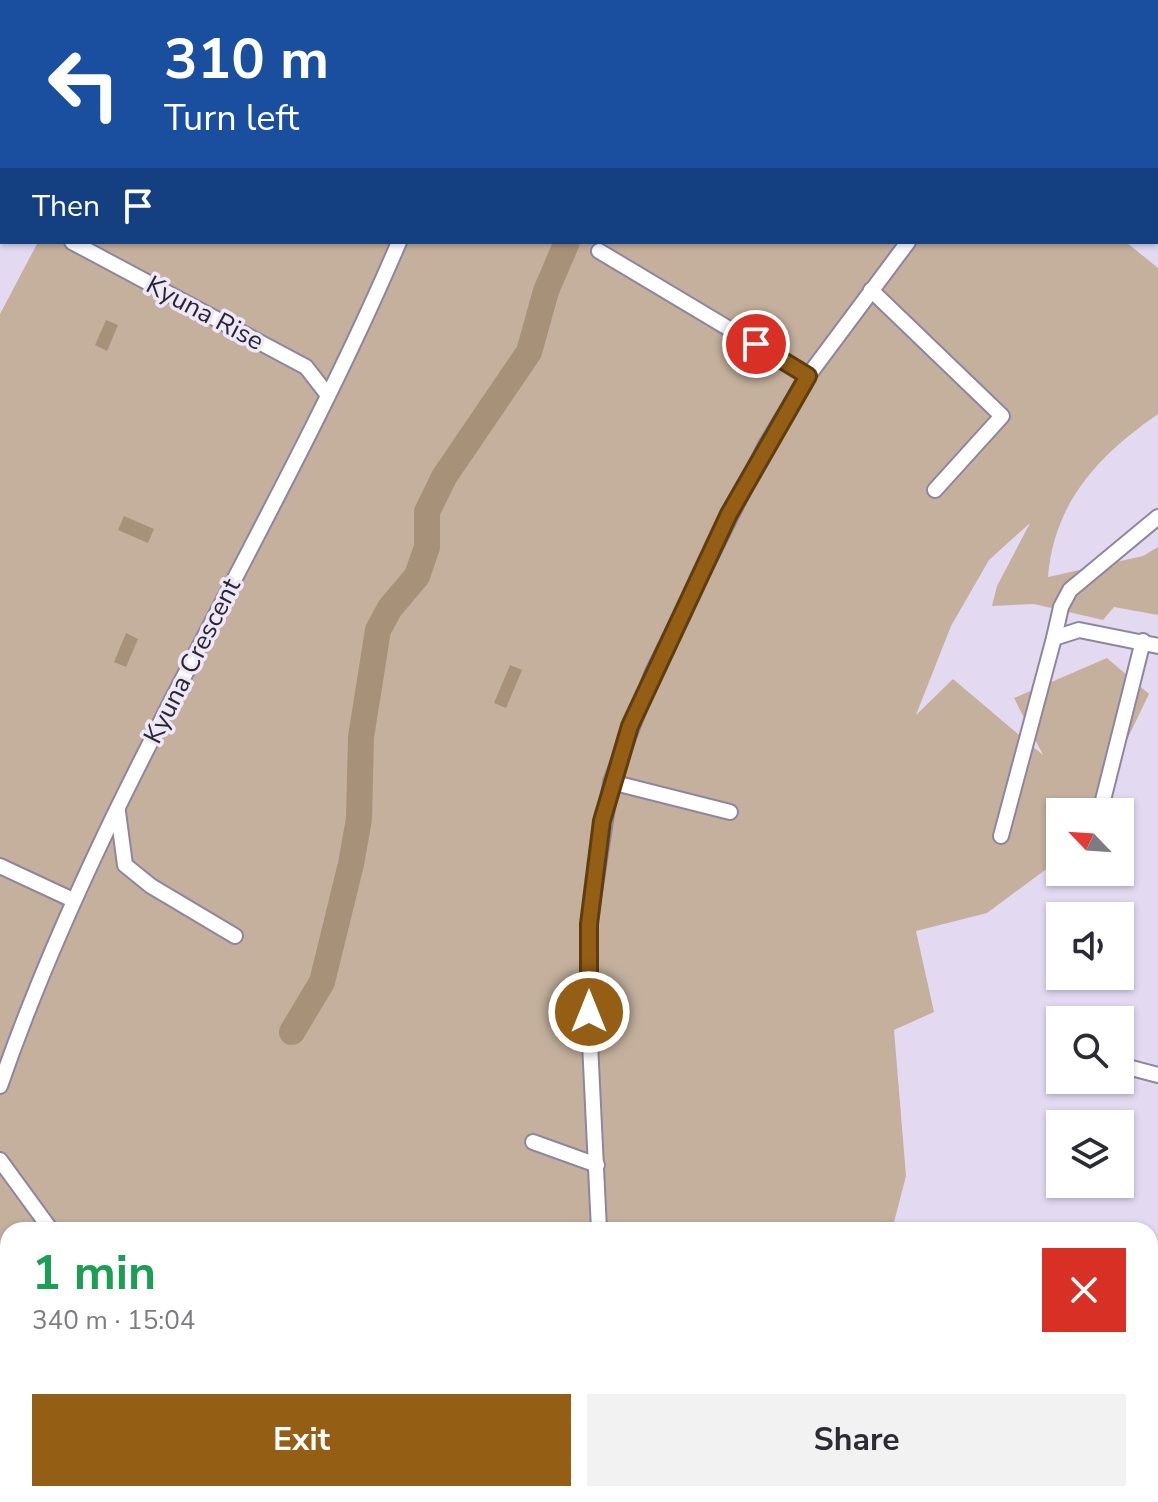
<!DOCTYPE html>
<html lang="en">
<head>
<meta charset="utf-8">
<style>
	body { margin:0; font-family:"Nunito Sans",sans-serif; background:#f2f2f3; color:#2b2b33; height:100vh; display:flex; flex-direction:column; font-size:30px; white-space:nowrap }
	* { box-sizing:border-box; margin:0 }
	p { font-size:26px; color:#7c7c81 }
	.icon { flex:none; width:44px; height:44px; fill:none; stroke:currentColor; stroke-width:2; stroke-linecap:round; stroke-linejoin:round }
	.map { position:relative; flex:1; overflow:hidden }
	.details { position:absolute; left:0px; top:1222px; width:1158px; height:280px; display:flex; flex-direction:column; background:#fff; border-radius:24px 24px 0 0; box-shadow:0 2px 6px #0004 }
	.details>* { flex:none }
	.banner { position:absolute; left:0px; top:0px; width:1158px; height:244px; box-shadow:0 2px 6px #0004; background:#1a4fa0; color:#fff; overflow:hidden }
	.needle { width:52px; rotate:295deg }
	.tools { position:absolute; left:1046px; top:798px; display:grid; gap:16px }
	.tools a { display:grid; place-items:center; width:88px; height:88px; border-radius:0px; background:#fff; box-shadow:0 2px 6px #0004; font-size:40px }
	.pin { position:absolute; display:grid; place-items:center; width:68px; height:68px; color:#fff; margin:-34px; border:4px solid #fff; border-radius:50%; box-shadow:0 2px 8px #0007 }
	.me { position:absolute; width:88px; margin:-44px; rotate:0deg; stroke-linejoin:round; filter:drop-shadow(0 0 6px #0008) }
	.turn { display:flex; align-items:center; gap:28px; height:168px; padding:0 32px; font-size:36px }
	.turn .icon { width:104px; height:104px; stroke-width:2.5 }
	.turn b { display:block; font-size:56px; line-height:68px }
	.then { display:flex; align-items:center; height:76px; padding:0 32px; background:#0003; gap:16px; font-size:30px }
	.round { display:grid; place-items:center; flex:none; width:84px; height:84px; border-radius:0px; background:#f2f2f3 }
	.overview { display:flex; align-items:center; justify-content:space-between; height:136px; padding:0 32px }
	h1 { font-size:48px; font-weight:700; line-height:60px; color:#1e9e55 }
	.action { display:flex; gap:16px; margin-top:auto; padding:16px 32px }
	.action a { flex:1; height:92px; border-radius:0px; background:#945e15; color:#fff; font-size:32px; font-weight:700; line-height:92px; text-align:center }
	.action a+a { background:#f2f2f3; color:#2b2b33 }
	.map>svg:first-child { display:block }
	.green { fill:#c4b09d }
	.water { fill:#a89179 }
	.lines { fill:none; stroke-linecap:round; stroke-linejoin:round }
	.river { stroke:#a89179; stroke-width:26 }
	.street-casing { stroke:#8f869d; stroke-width:18 }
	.secondary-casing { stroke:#8f869d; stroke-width:24 }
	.street { stroke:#fff; stroke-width:14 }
	.secondary { stroke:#fff; stroke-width:20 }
	.route-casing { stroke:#603d0e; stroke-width:20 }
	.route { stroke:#945e15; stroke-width:14 }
	.labels { text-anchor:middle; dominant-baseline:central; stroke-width:7; stroke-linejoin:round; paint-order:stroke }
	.street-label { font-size:26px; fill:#29262f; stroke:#efe8fb }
</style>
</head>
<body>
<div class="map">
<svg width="1158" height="1502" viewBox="0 0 1158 1502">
	<rect width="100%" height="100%" fill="#e3daf2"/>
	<g class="green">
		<path d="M 0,0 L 96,0 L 2,2 L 0,179 Z"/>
		<path d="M 168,0 L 886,0 L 888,2 L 167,2 Z"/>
		<path d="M 996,0 L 1158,0 L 1158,178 L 1156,2 Z"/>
		<path d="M 38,242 L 1126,242 L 1158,268 L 1158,414 C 1099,455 1054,502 1048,577 L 1143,556 L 1158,547 L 1158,615 L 1114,607 L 1103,620 L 1034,604 L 992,606 L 997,586 L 1030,523 L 989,560 L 951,626 L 916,715 L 953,679 L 1043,755 L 1014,698 L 1107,658 L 1149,694 L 1092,812 L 1060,812 L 1060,859 L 987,913 L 916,931 L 934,1012 L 894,1030 L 906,1176 L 892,1230 L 8,1230 L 8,1494 L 838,1494 L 842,1502 L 0,1502 L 0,314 Z"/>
	</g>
	<g class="water">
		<path d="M 106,320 L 118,325 L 107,351 L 95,345 Z"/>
		<path d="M 124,516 L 154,529 L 148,543 L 118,530 Z"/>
		<path d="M 126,633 L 138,639 L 126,667 L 114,662 Z"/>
		<path d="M 510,665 L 522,670 L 506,708 L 494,703 Z"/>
	</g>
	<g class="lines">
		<g class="river">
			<path d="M 716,2 L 718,0"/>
			<path d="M 292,1032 L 322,982 L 351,864 L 359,819 L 361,737 L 378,630 L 390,608 L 417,576 L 427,547 L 427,512 L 444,477 L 529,352 L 546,291 L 567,242"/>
		</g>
		<defs>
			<g id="street">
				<path d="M 381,0 L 384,2"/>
				<path d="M 476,2 L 477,0"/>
				<path d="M 72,242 L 306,367 L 327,394"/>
				<path d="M 599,251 L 808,376"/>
				<path d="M 871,290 L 1002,416 L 935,490"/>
				<path d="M 1054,638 L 1061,607 L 1070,590 L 1158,517"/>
				<path d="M 611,782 L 730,812"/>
				<path d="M 118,812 L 125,865 L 151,886 L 235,936"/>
				<path d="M 1100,812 L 1143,641"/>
				<path d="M 1001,836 L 1054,638 L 1079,630 L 1158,646"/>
				<path d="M 0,866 L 73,900"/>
				<path d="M 1120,1065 L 1158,1075"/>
				<path d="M 0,1086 C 102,791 277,528 399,242"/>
				<path d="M 533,1142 L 597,1165"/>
				<path d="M 0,1160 L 51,1230"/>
				<path d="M 599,1230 L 590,1043 L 589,924 L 611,782 L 653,672 L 766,445 L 808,376 L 908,242"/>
				<path d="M 1150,1365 L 1151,1339 L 1158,1312"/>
				<path d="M 250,1494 L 257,1502"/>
				<path d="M 574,1494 L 585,1502"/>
				<path d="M 956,1494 L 968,1502"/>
				<path d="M 448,1502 L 454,1494"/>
				<path d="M 646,1502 L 652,1494"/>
				<path d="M 1120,1502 L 1123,1494"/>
			</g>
			<g id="secondary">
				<path d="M 939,0 L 941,2"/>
				<path d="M 966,0 L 967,2"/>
				<path d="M 114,2 L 116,0"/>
				<path d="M 1109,2 L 1111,0"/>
				<path d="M 1156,202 L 1158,204"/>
				<path d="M 0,227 L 2,223"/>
				<path d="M 1156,229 L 1158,230"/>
			</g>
		</defs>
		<use href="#street" class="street-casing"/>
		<use href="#secondary" class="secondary-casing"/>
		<use href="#street" class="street"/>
		<use href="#secondary" class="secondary"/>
	</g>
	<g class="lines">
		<defs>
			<path id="route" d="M 589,1012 L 589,924 L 602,821 L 630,726 L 729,514 L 808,376 L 756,344"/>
		</defs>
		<use href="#route" class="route-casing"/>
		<use href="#route" class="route"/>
	</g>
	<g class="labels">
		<g class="street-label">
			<text transform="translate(205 313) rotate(28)">Kyuna Rise</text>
			<text transform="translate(192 661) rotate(-63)">Kyuna Crescent</text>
		</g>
	</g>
</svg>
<div class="tools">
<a><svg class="needle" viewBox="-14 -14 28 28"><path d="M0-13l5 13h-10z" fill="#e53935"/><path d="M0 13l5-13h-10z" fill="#7c7c81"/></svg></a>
<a><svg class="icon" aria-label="sound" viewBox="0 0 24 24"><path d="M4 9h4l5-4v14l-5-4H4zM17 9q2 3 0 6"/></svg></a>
<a><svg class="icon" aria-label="search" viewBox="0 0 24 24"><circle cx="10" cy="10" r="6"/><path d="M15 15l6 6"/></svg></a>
<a><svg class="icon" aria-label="layers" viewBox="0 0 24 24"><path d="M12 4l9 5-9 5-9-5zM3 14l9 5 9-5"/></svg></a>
</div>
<div class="pin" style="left:756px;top:344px;background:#d93025"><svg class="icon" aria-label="arrive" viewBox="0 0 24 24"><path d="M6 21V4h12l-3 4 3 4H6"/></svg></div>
<svg class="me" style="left:589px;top:1012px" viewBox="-20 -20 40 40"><circle r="17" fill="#945e15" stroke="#fff" stroke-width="3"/><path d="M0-11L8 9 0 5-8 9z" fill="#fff"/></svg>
<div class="banner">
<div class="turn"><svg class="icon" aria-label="left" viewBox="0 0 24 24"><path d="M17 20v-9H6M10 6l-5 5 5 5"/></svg><div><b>310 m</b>Turn left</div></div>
<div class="then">Then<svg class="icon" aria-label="arrive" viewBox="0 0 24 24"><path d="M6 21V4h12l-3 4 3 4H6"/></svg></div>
</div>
<section class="details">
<div class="overview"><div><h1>1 min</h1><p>340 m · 15:04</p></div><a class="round" style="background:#d93025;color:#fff"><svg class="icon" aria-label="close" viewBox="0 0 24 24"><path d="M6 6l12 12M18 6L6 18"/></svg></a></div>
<div class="action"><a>Exit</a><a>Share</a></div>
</section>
</div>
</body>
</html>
